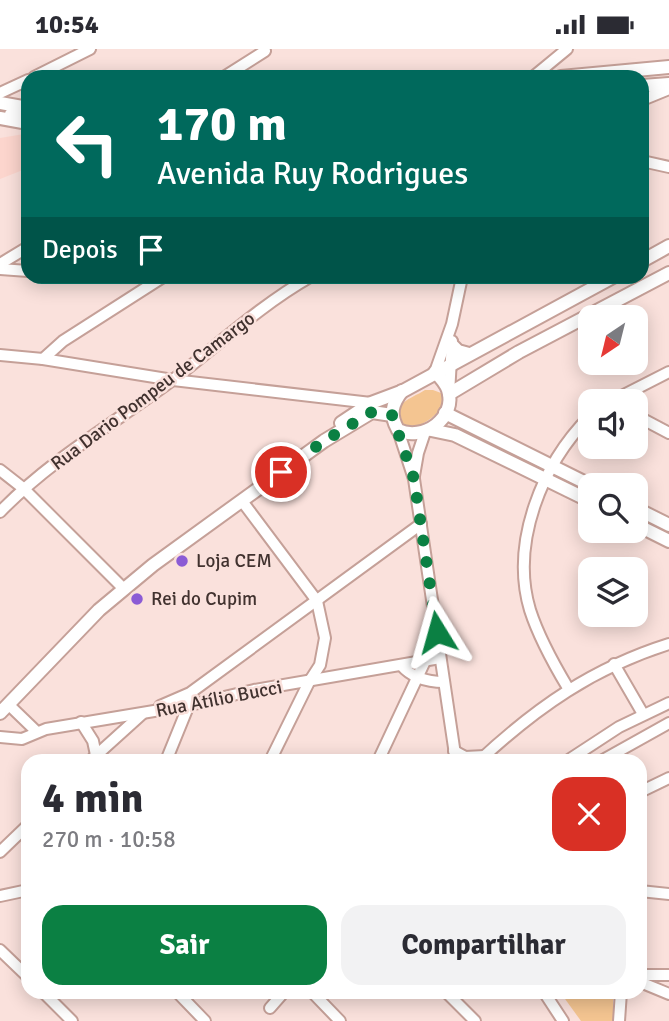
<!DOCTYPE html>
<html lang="pt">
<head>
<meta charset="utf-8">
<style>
	body { margin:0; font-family:Signika,sans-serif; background:#f2f2f3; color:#2b2b33; height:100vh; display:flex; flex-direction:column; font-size:26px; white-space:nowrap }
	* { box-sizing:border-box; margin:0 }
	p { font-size:23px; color:#7c7c81 }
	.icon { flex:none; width:38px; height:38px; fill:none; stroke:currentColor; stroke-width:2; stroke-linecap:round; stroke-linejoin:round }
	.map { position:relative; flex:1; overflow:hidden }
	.panel { position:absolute; left:21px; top:705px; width:626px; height:245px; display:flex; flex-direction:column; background:#fff; border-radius:21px; box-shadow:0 4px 18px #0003 }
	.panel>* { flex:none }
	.hud { position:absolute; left:21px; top:21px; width:628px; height:214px; border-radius:21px; box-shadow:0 4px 18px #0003; background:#00695c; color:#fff; overflow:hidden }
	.needle { width:46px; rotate:215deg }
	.fabs { position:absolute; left:578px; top:256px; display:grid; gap:14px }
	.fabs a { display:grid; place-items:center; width:70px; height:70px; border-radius:14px; background:#fff; box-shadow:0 4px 18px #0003; font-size:35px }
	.pin { position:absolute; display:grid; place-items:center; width:60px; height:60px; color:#fff; margin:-30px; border:4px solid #fff; border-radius:50%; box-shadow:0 2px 7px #0007 }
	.me { position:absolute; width:77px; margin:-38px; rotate:352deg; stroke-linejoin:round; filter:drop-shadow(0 0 5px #0008) }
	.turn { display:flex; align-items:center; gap:24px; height:147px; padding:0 21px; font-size:32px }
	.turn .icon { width:91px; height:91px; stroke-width:2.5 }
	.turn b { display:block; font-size:49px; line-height:60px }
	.then { display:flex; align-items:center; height:66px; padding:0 21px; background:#0003; gap:14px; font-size:26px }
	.round { display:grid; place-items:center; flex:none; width:74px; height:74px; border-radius:21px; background:#f2f2f3 }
	.head { display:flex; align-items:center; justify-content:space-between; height:119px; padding:0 21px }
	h1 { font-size:42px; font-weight:800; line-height:52px }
	.action { display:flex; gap:14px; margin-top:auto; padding:14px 21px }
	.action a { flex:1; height:80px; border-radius:21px; background:#0b8043; color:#fff; font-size:28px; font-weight:800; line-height:80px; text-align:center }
	.action a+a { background:#f2f2f3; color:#2b2b33 }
	.status { display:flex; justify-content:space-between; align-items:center; height:49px; padding:0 35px; background:#fff; direction:ltr }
	.status svg { height:19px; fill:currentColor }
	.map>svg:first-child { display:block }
	.built { fill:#fcd5cd }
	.green { fill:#f4c591 }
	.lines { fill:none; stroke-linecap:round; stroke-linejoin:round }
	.minor-casing { stroke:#c5a098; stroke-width:14 }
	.major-casing { stroke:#c5a098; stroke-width:16 }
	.minor { stroke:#fff; stroke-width:10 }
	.major { stroke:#fff; stroke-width:12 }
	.route { stroke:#0b8043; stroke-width:12; stroke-dasharray:0 21.6 }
	.poi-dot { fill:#8b5bd5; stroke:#fae1dc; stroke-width:2.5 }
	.labels { text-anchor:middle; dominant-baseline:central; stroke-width:5; stroke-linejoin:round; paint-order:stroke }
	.street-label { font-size:19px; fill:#41322f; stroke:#fae1dc }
	.poi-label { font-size:19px; fill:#41322f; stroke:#fae1dc; text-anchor:start }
</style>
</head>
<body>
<div class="status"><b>10:54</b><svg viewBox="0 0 49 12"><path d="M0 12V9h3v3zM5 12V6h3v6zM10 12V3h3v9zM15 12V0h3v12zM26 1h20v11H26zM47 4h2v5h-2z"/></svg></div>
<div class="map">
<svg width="669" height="972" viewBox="0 0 669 972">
	<rect width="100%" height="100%" fill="#fae1dc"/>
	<path class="built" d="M 24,85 L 28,102 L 28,119 L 0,130 L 0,89 Z"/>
	<g class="green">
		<path d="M 425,341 L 433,341 L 441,344 L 445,353 C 436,368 427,373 412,380 L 398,374 C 395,352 409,351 425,341 Z"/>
		<path d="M 560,943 L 613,943 L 613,972 L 581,972 Z"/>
	</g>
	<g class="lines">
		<defs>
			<g id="minor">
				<path d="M 34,28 L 90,0"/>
				<path d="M 224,28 L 265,2"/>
				<path d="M 533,28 L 567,0"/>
				<path d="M 0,44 L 28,31"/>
				<path d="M 642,51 L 669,40"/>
				<path d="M 10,65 L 28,67"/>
				<path d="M 642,112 L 669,118"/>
				<path d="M 0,215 L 28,198"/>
				<path d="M 0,220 L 28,222"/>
				<path d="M 286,228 L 304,231"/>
				<path d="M 0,306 L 43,310 L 173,331 L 371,354"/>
				<path d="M 43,310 L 63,292 L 163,228"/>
				<path d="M 435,323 L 452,275 L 462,228"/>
				<path d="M 449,345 L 452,292"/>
				<path d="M 612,352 L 669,323"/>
				<path d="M 635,366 L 669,384"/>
				<path d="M 398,381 L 414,430 L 456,712"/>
				<path d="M 0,421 L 23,439 L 123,539"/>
				<path d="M 414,427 L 418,404 L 425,383"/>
				<path d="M 242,452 L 317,552 L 325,589 L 320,616 L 309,633 L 270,712"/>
				<path d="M 0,463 C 51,410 115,374 174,330 C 218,296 261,256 310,228"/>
				<path d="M 614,615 L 643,665"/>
				<path d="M 401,616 C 412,629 428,633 444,633"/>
				<path d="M 568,639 C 553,614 539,589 530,561 C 510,494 542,415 590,367"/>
				<path d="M 9,656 L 37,683"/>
				<path d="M 160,657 L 190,644 L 421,475"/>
				<path d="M 81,673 L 93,692 L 96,706"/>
				<path d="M 0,688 L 22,690 L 46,680 L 190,656 L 254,641 L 440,609"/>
				<path d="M 454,702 L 465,708 L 485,707"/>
				<path d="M 90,712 L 142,665"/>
				<path d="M 166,712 L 190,653"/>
				<path d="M 378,712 L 425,612"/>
				<path d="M 479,712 C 537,658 593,619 669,595"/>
				<path d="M 567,712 L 619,678 L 669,654"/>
				<path d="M 601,712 L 669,674"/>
				<path d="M 640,743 L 669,729"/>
				<path d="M 0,803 L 28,776"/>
				<path d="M 640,842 L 669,845"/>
				<path d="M 0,847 L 28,841"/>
				<path d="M 0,901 L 28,928"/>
				<path d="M 640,926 L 669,926"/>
				<path d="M 640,933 L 669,945"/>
				<path d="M 43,943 L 72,972"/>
				<path d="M 177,943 L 205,972"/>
				<path d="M 312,943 L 340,972"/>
				<path d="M 446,943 L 475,972"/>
				<path d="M 544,943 L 563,972"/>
				<path d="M 270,959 L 284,943"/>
				<path d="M 619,972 L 621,943"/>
			</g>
			<g id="major">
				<path d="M 561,28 L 669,18"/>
				<path d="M 642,37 L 669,35"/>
				<path d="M 0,54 L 28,59"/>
				<path d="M 0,69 L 28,74"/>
				<path d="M 642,212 L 669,197"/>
				<path d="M 452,296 L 458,302 L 469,305"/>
				<path d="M 402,342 C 392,355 389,365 398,381 C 423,393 457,369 448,341 C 446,335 440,328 435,323"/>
				<path d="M 449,345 L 519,303 L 669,224"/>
				<path d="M 445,364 L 590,436"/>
				<path d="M 341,374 L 371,354 L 403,342 L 613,228"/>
				<path d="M 431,381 L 455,386 L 590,452"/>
				<path d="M 635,459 L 669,476"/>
				<path d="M 635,475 L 669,492"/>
				<path d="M 0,664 L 99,561 L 153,516 L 324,392 L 372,363 L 392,366"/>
			</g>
		</defs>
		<use href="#minor" class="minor-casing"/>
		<use href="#major" class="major-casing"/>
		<use href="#minor" class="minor"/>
		<use href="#major" class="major"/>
	</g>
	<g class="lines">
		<path class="route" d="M 281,423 L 324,392 L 372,363 L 392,366 L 414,430 L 437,583"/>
	</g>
	<g class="poi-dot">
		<circle cx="182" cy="512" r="7"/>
		<circle cx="137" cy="550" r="7"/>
	</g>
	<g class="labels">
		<g class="street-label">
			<text transform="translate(153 342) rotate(-37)">Rua Dario Pompeu de Camargo</text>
			<text transform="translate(219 650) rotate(-11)">Rua Atílio Bucci</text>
		</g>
		<g class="poi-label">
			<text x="196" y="512">Loja CEM</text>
			<text x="151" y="550">Rei do Cupim</text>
		</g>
	</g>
</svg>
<div class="fabs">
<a><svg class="needle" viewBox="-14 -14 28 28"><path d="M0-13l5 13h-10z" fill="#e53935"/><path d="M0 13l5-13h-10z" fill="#7c7c81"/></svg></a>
<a><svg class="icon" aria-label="sound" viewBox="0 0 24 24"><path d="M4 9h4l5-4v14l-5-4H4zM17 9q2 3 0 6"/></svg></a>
<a><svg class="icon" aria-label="search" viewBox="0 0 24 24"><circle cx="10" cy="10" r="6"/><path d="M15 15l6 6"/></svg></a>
<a><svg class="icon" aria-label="layers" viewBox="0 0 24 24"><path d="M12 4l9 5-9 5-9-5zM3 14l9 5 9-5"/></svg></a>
</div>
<div class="pin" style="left:281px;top:423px;background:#d93025"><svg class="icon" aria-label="arrive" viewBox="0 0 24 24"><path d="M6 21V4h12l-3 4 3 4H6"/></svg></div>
<svg class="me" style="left:437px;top:583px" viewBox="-20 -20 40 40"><path d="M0-17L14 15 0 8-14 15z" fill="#0b8043" stroke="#fff" stroke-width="4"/></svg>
<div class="hud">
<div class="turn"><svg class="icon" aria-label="left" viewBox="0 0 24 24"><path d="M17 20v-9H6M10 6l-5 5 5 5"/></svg><div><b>170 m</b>Avenida Ruy Rodrigues</div></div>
<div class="then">Depois<svg class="icon" aria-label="arrive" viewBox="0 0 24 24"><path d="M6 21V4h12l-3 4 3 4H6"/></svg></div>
</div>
<section class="panel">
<div class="head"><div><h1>4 min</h1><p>270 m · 10:58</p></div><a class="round" style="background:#d93025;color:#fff"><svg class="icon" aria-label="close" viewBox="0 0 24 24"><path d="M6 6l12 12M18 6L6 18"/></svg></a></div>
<div class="action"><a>Sair</a><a>Compartilhar</a></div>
</section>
</div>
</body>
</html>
